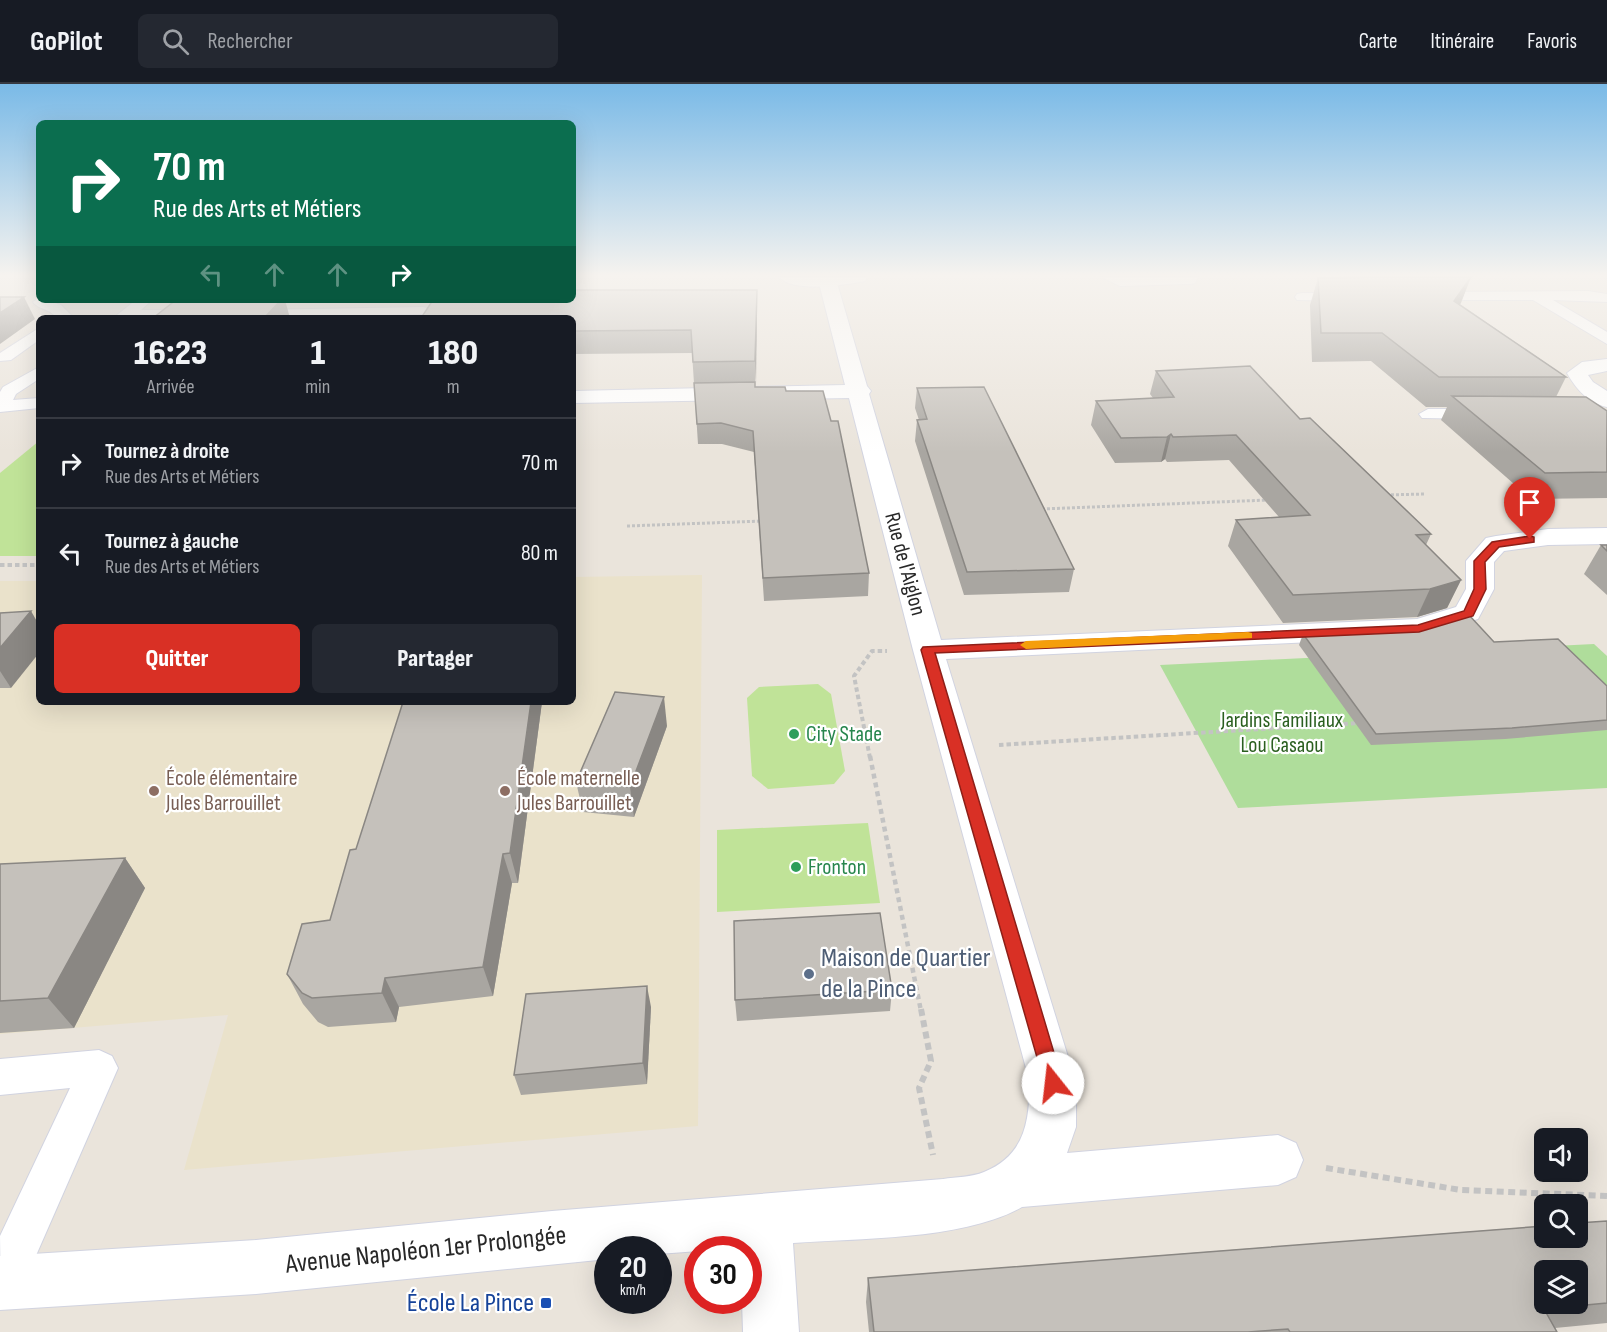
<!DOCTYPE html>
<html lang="fr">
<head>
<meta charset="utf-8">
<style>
	body { margin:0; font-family:"Sofia Sans Condensed",sans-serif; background:#242831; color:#f1f3f6; height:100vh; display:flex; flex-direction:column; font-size:22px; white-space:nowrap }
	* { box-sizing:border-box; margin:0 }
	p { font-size:20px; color:#9ea1a6 }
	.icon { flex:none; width:33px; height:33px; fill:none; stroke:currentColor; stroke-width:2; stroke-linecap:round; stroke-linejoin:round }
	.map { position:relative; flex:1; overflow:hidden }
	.sheet { position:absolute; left:36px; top:231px; width:540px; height:390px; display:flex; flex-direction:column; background:#171b24; border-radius:9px; box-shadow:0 6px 24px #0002 }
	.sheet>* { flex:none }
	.top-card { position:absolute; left:36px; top:36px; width:540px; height:183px; border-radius:9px; box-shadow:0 6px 24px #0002; background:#0b6e4f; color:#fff; overflow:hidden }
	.controls { position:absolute; left:1534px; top:1044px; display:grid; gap:12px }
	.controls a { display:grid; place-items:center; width:54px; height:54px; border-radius:9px; background:#171b24; box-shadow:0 6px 24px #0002; font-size:30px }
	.speed { position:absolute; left:594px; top:1152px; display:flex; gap:12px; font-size:30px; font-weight:700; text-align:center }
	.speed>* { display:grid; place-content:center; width:78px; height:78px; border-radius:50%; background:#171b24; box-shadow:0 6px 24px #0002; line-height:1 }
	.speed small { font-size:15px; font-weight:400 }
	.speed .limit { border:9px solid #d22; background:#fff; color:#111 }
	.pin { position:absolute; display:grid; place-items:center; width:51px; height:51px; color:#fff; margin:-62px -26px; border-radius:50% 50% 50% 0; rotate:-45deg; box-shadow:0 0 6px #0007 }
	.pin .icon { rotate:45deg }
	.me { position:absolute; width:66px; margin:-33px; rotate:344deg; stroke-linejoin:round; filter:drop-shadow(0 0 4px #0008) }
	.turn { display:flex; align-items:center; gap:21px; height:126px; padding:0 18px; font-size:27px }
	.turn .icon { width:78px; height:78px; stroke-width:2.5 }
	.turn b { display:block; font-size:42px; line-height:51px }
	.lanes { display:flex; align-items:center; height:57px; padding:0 18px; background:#0003; justify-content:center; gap:30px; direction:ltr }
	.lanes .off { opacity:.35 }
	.eta { display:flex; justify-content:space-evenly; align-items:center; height:102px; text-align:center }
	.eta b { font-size:36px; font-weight:800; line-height:42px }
	.action { display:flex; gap:12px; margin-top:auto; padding:12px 18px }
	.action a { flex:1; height:69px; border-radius:9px; background:#d93025; color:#fff; font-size:24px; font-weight:800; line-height:69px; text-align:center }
	.action a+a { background:#242831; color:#f1f3f6 }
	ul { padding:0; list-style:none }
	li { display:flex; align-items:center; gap:18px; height:90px; padding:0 18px; border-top:2px solid #363941 }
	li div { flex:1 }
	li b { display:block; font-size:22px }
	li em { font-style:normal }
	header { display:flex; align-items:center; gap:36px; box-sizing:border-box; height:84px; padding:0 30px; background:#171b24; border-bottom:2px solid #363941 }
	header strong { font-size:28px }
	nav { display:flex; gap:33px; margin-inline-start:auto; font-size:21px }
	.search { width:420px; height:54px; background:#242831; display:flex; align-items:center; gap:15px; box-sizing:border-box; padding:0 21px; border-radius:9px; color:#9ea1a6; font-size:22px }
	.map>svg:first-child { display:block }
	.education { fill:#eae2cb }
	.green { fill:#afdd9b }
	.pitch { fill:#c0e398 }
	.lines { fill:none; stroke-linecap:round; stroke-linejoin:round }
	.service-casing { stroke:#d1d3e0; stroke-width:2 }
	.minor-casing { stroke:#d1d3e0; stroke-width:2 }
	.secondary-casing { stroke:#d1d3e0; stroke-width:2 }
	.path-far3 { stroke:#c3c3c3; stroke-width:3; stroke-dasharray:3 2; stroke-linecap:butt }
	.path-far2 { stroke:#c3c3c3; stroke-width:4; stroke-dasharray:4.5 3; stroke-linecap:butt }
	.path-far1 { stroke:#c3c3c3; stroke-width:4.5; stroke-dasharray:5 4; stroke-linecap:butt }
	.path { stroke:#c3c3c3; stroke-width:6; stroke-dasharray:7 4.5; stroke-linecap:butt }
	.service { fill:#fff; fill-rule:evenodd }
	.minor { fill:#fff; fill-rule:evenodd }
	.secondary { fill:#fff; fill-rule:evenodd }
	.wall { fill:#a9a6a1 }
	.shaded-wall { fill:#8a8783 }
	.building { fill:#c5c1bb; stroke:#8a8783; stroke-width:1.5; fill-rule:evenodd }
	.route { fill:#d93025; stroke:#8d1f18; stroke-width:1.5 }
	.slow { fill:#f59e0b }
	.leisure-dot { fill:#2e9e5b; stroke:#fff; stroke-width:2 }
	.education-dot { fill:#8d6e63; stroke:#fff; stroke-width:2 }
	.service-dot { fill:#5c6f8a; stroke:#fff; stroke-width:2 }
	.transit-dot { fill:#1a4fb4; stroke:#fff; stroke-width:2 }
	.labels { text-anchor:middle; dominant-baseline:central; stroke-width:4.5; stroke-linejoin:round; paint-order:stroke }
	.street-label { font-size:22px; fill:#282828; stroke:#fff }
	.park-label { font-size:22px; fill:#2a5f1f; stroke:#fff }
	.leisure-label { font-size:22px; fill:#27864d; stroke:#fff; text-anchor:start }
	.education-label { font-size:22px; fill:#785e54; stroke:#fff; text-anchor:start }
	.near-service-label { font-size:27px; fill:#4e5e75; stroke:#fff; text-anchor:start }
	.near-street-label { font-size:27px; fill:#282828; stroke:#fff }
	.near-transit-label { font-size:27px; fill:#164399; stroke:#fff; text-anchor:end }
</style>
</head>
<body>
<header>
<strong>GoPilot</strong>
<div class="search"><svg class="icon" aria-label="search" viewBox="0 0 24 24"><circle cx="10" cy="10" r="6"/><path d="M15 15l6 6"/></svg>Rechercher</div>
<nav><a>Carte</a><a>Itinéraire</a><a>Favoris</a></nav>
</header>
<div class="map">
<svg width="1607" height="1248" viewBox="0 0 1607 1248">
	<rect width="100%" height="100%" fill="#eae4db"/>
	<path class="education" d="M 702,491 L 698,1042 L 184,1086 L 228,931 L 0,950 L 0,497 L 39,497 L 39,618 L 573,618 L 573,493 Z"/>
	<path class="green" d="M 1594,560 L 1607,572 L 1607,704 L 1238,724 L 1160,581 Z"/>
	<g class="pitch">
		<path d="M 39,357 L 39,472 L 0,472 L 0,389 Z"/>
		<path d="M 818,600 L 831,610 L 845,687 L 834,700 L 768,705 L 752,692 L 747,614 L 759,603 Z"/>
		<path d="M 868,739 L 880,819 L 717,828 L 717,746 Z"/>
	</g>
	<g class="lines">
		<defs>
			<g id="service">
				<path d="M 1101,193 L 1198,193 L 1195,199 L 1190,200 L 1120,202 Z"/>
				<path d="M 1588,207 L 1607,210 L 1607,218 L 1553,216 L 1607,248 L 1607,260 L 1533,216 L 1426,216 L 1419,212 L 1426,208 Z"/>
				<path d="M 1302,209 L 1349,209 L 1356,213 L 1349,217 L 1297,216 L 1295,213 L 1297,210 Z"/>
				<path d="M 39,214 L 61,221 L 72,232 L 53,234 L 55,232 C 49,225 38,225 33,218 Z"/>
				<path d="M 136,216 L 152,216 L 141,226 L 195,226 L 202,230 L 197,234 L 120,234 L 117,231 Z"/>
				<path d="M 423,223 L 428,224 L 430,227 L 428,230 L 252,234 L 247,230 L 254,226 Z"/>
				<path d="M 39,244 L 39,256 L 11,276 L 0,277 L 0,269 Z"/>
				<path d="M 39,283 L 39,295 L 16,310 L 13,316 L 39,314 L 39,324 L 0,328 L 0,308 L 3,303 Z"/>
				<path d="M 1428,325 L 1480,325 L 1489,330 L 1480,335 L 1422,334 L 1419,330 Z"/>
				<path d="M 99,966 L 112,972 L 118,984 L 17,1215 L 1,1221 L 0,1152 L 70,1004 L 0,1011 L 0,975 Z"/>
			</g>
			<g id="minor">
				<path d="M 828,194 L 837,199 L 867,302 L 871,307 L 869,310 L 941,556 L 1417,535 L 1456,523 L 1466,505 L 1466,477 L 1486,454 L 1496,452 L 1548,445 L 1607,444 L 1607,460 L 1548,461 L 1504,467 L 1494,478 L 1494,505 L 1478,535 L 1419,553 L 946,575 L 1076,999 L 1076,1043 L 1067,1069 L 1278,1051 L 1296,1059 L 1303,1076 L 1296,1093 L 1278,1101 L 1022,1123 C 964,1156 860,1154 793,1159 L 799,1248 L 743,1248 L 742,1216 L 748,1216 L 748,1166 L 740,1164 L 658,1170 L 658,1166 L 608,1166 L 608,1175 L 256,1210 L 0,1226 L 0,1172 L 256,1156 L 552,1127 L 943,1095 C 956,1093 972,1093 984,1088 C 1025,1071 1029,1038 1030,999 L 913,566 L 849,314 L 573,319 L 573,307 L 845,301 L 819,199 Z"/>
				<path d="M 1607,275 L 1607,287 L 1588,291 L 1593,298 L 1607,307 L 1607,323 C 1588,319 1576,305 1567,289 L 1582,278 Z"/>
			</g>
			<path id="secondary" d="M 779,193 L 867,193 L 865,197 C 846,201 793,209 779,193 Z"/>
		</defs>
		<use href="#service" class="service-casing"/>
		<use href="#minor" class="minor-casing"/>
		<use href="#secondary" class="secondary-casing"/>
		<g class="path-far3">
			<path d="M 1386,411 L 1425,410"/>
			<path d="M 1042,425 L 1268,416"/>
			<path d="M 627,442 L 763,437"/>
		</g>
		<g class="path-far2">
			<path d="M 0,481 L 39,481"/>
			<path d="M 999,661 L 1359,639"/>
			<path d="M 870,674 L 854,592 L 872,567 L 887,567"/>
		</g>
		<path class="path-far1" d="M 870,672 L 921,927"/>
		<g class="path">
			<path d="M 921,925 L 931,977 L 919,1004 L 933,1071"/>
			<path d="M 1326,1084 L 1461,1106 L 1607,1112"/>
		</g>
		<use href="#service" class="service"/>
		<use href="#minor" class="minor"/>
		<use href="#secondary" class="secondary"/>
	</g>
	<g class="wall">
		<path d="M 1471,193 L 1460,220 L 1566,293 L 1556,313 L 1607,327 L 1607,414 L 1531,415 L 1441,336 L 1447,323 L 1426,323 L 1371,277 L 1312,278 L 1310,221 L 1318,194 Z"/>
		<path d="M 757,206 L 757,228 L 755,303 L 786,307 L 869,489 L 868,512 L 764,517 L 754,368 L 722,360 L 698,360 L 692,269 L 573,270 L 573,234 Z"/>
		<path d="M 1156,287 L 1300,335 L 1431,450 L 1426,461 L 1461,496 L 1447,524 L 1417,533 L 1283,539 L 1228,462 L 1236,436 L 1279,433 L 1229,376 L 1167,378 L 1165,375 L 1161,378 L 1115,379 L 1091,341 L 1096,317 L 1153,314 L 1150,310 Z"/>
		<path d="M 917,304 L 1074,485 L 1069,508 L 964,511 L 915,357 L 917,336 L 919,336 L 915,324 Z"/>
		<path d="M 1601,461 L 1607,461 L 1607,511 L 1584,490 Z"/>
		<path d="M 0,529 L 11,604 L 0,604 Z"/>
		<path d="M 1303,550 L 1494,558 L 1607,602 L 1607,646 L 1505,655 L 1371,661 L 1299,561 Z"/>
		<path d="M 542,618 L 518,799 L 512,799 L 493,912 L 399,923 L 396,938 L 328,943 L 318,938 L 303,920 L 287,890 L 330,836 Z"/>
		<path d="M 667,642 L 634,733 L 583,728 L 576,698 Z"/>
		<path d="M 125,774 L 145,804 L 74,944 L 0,949 L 0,780 Z"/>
		<path d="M 892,906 L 890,927 L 737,937 L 735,916 Z"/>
		<path d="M 651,923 L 647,1000 L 521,1011 L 514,991 Z"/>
		<path d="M 1607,1137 L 1607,1239 L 1555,1244 L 1557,1248 L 869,1248 L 866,1218 L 868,1194 Z"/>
	</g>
	<g class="shaded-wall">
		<path d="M 1471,193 L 1461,219 L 1443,244 L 1454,217 Z"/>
		<path d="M 757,206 L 757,228 L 756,301 L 755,277 Z"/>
		<path d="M 24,213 L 35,235 L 0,260 L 0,229 Z"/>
		<path d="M 281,216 L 285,216 L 290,234 L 264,234 Z"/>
		<path d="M 1171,350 L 1165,375 L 1161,378 L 1167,353 Z"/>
		<path d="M 1461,496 L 1447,524 L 1417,533 L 1430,505 Z"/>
		<path d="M 31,527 L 39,541 L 39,569 L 11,604 L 0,587 L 0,564 Z"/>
		<path d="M 664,613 L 667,642 L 634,733 L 630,703 Z"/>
		<path d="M 531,618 L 542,618 L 518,799 L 510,769 Z"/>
		<path d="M 503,770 L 512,799 L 493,912 L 483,883 Z"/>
		<path d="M 125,774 L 145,804 L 74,944 L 48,914 Z"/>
		<path d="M 385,894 L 399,923 L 396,938 L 382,909 Z"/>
		<path d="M 647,902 L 651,923 L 647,1000 L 643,979 Z"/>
	</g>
	<g class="building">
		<path d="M 1388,193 L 1471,193 L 1454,217 L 1566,293 L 1439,293 L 1382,249 L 1321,249 L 1318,194 Z"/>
		<path d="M 573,206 L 757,206 L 755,277 L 693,278 L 691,246 L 573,247 L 573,234 L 421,234 L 433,216 L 573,216 Z"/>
		<path d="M 0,213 L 24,213 L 0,229 Z"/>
		<path d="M 176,216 L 281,216 L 264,234 L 153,234 Z"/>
		<path d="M 1250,282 L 1300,335 L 1310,334 L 1431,450 L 1416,451 L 1461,496 L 1430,505 L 1293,511 L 1236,436 L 1310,431 L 1236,351 L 1173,353 L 1171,350 L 1167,353 L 1121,354 L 1096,317 L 1174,313 L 1156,287 Z"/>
		<path d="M 755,298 L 755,303 L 785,303 L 786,307 L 823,307 L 831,337 L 838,337 L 869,489 L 763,494 L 753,347 L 721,339 L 697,340 L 694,299 Z"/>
		<path d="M 984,303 L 1074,485 L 967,488 L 917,336 L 927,335 L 917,304 Z"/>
		<path d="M 1452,312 L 1586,313 L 1607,327 L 1607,388 L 1545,389 Z"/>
		<path d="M 1601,461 L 1607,461 L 1607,467 Z"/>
		<path d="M 31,527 L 0,564 L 0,529 Z"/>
		<path d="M 1469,531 L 1494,558 L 1558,555 L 1607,602 L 1607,636 L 1512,644 L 1376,650 L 1303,550 L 1424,545 Z"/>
		<path d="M 615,608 L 664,613 L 630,703 L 576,698 Z"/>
		<path d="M 403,618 L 531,618 L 510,769 L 503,770 L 483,883 L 385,894 L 382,909 L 312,914 L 302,909 L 287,890 L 302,840 L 330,836 L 350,766 L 356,765 Z"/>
		<path d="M 125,774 L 48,914 L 0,917 L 0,780 Z"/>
		<path d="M 880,829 L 892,906 L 735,916 L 734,837 Z"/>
		<path d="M 647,902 L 643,979 L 514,991 L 526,910 Z"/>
		<path d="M 1607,1137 L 1607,1219 L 1544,1225 L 1557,1248 L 1290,1248 L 1288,1245 L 1248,1248 L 874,1248 L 868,1194 L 1545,1142 L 1545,1154 L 1578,1154 L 1578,1139 ZM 1545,1186 L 1578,1186 L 1578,1220 L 1545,1220 Z"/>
	</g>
	<linearGradient id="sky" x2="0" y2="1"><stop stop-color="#7abae7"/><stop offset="0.52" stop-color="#f6f3ef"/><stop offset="1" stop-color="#f6f3ef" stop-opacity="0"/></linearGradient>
	<rect width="1607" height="368" fill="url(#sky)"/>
	<path class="route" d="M 1530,452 L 1534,453 L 1534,458 L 1499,463 L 1485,478 L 1486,505 L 1473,532 L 1419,548 L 935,569 L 1063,999 L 1060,1005 L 1053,1008 L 1046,1005 L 921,566 L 923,563 L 1418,541 L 1464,527 L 1474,505 L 1474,477 L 1492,458 Z"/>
	<path class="slow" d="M 1248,548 L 1252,549 L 1252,554 L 1026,565 L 1020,561 L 1026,557 Z"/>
	<g class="leisure-dot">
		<circle cx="794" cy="650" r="6"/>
		<circle cx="796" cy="783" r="6"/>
	</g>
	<g class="education-dot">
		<circle cx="154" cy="707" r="6"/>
		<circle cx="505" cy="707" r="6"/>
	</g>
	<circle class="service-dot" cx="809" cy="890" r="6"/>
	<rect class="transit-dot" x="540" y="1213" width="12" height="12" rx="3"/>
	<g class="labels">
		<g class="street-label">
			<text transform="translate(905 480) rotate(75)">Rue de l'Aiglon</text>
		</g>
		<g class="park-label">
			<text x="1282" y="636">Jardins Familiaux<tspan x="1282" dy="25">Lou Casaou</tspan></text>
		</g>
		<g class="leisure-label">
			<text x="806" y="650">City Stade</text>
			<text x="808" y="783">Fronton</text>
		</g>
		<g class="education-label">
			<text x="166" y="694">École élémentaire<tspan x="166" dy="25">Jules Barrouillet</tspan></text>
			<text x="517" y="694">École maternelle<tspan x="517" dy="25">Jules Barrouillet</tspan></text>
		</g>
		<g class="near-service-label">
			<text x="821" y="874">Maison de Quartier<tspan x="821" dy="31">de la Pince</tspan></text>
		</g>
		<g class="near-street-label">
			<text transform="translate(426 1166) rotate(-6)">Avenue Napoléon 1er Prolongée</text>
		</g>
		<g class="near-transit-label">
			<text x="534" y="1219">École La Pince</text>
		</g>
	</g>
</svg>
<div class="controls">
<a><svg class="icon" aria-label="sound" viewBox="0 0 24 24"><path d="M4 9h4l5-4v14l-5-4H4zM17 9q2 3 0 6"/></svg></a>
<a><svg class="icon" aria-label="search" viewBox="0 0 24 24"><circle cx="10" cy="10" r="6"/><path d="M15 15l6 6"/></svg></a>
<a><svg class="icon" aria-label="layers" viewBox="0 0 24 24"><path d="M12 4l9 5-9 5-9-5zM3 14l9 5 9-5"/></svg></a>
</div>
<div class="speed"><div>20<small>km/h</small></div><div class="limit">30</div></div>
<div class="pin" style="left:1530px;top:455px;background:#d93025"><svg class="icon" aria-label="arrive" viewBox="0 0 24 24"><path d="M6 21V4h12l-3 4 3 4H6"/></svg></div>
<svg class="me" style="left:1053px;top:999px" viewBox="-20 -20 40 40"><circle r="19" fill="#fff"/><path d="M0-13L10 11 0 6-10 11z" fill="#d93025"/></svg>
<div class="top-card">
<div class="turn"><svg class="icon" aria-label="right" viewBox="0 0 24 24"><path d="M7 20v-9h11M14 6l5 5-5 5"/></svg><div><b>70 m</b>Rue des Arts et Métiers</div></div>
<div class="lanes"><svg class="icon off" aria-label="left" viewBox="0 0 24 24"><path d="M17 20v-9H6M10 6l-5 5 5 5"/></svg><svg class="icon off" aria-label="ahead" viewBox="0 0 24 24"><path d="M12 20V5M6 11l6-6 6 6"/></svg><svg class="icon off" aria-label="ahead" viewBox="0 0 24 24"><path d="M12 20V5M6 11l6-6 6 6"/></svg><svg class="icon" aria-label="right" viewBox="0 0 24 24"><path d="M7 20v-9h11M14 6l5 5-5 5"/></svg></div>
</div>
<section class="sheet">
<div class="eta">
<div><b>16:23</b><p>Arrivée</p></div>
<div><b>1</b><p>min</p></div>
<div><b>180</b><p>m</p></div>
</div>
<ul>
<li><svg class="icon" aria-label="right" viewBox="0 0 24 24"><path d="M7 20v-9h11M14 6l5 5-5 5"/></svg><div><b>Tournez à droite</b><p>Rue des Arts et Métiers</p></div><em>70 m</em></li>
<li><svg class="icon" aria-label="left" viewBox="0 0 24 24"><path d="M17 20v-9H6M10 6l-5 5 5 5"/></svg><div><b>Tournez à gauche</b><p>Rue des Arts et Métiers</p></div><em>80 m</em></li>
</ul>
<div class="action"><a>Quitter</a><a>Partager</a></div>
</section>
</div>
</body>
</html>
